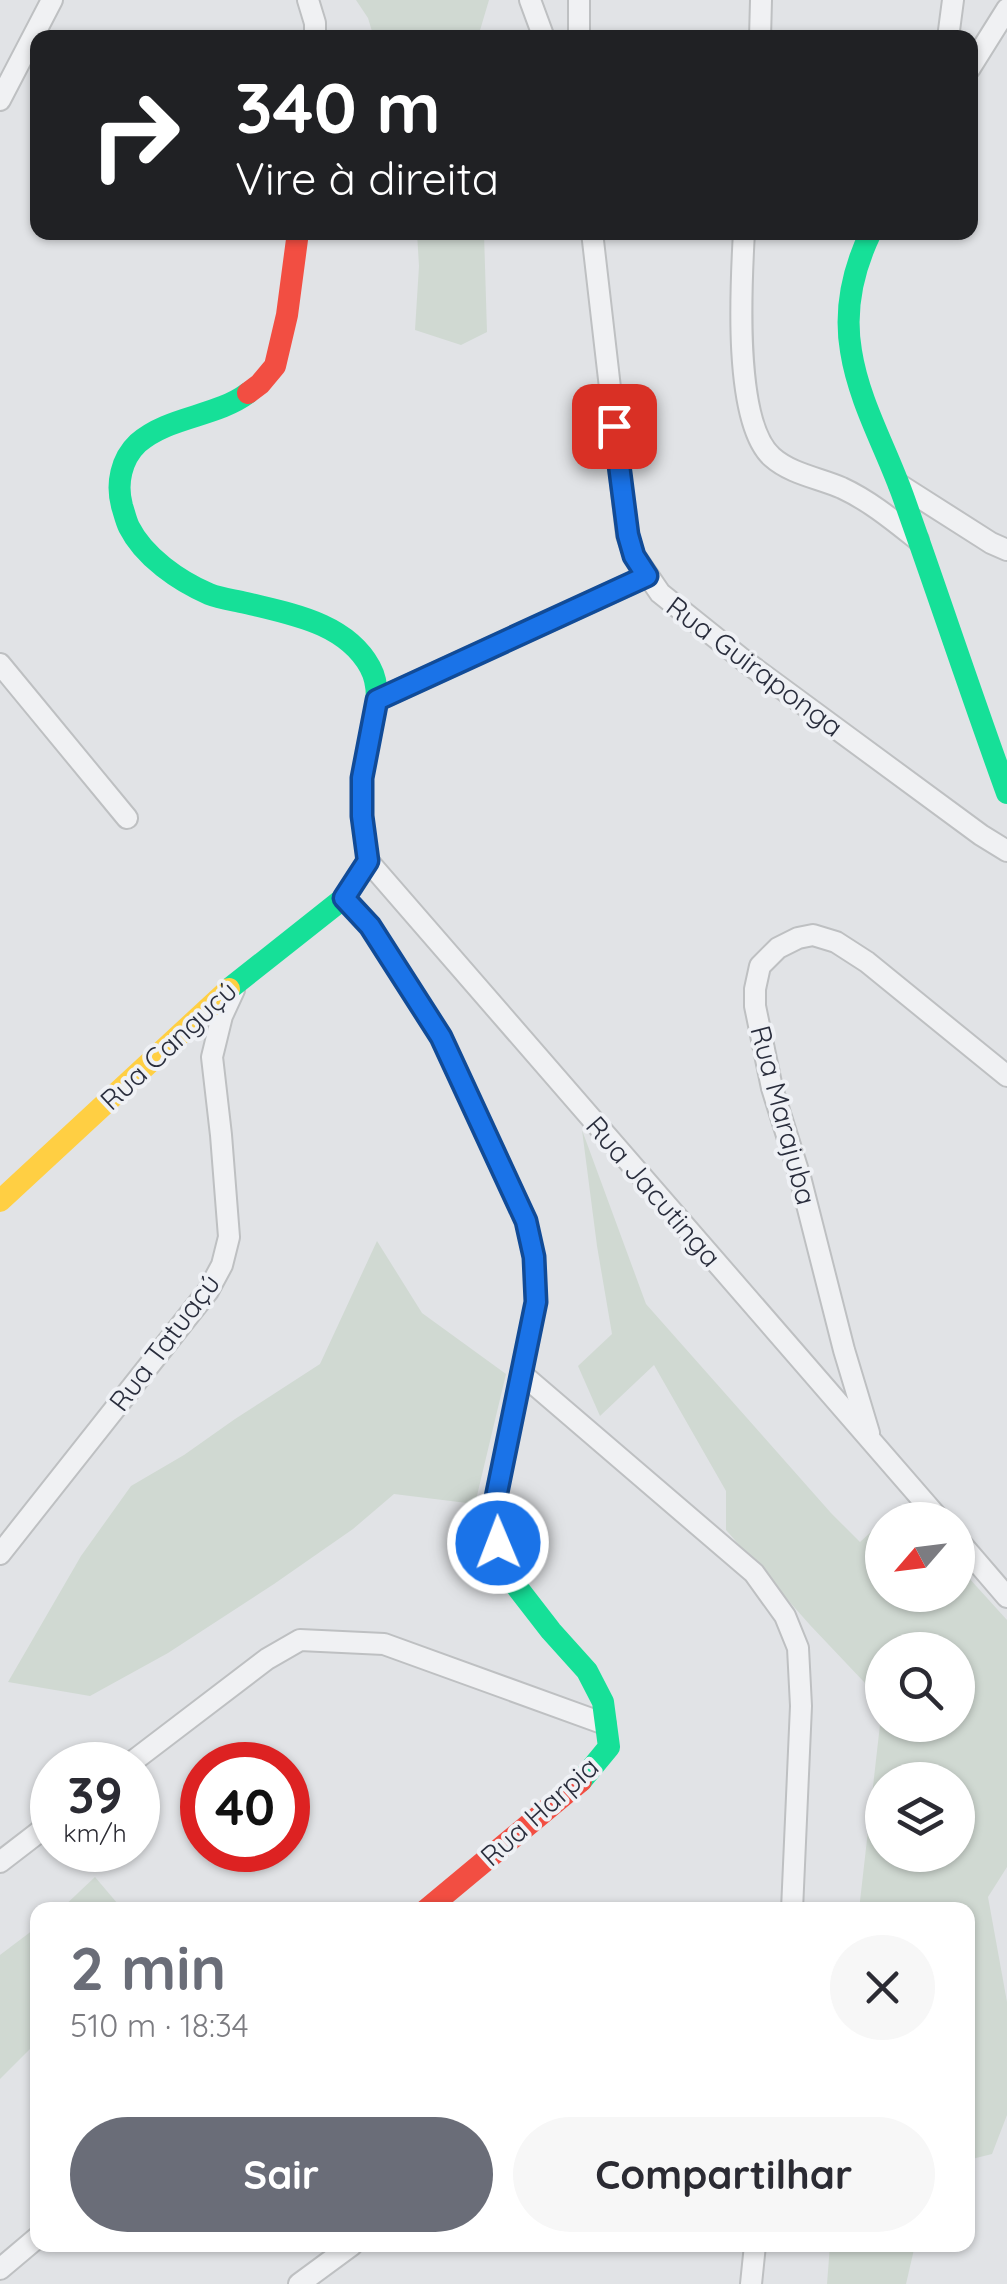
<!DOCTYPE html>
<html lang="pt">
<head>
<meta charset="utf-8">
<style>
	body { margin:0; font-family:Quicksand,sans-serif; background:#f7f7f7; color:#2b2b33; height:100vh; display:flex; flex-direction:column; font-size:38px; white-space:nowrap }
	* { box-sizing:border-box; margin:0 }
	p { font-size:32px; color:#7c7c81 }
	.icon { flex:none; width:55px; height:55px; fill:none; stroke:currentColor; stroke-width:2; stroke-linecap:round; stroke-linejoin:round }
	.map { position:relative; flex:1; overflow:hidden }
	.sheet { position:absolute; left:30px; top:1902px; width:945px; height:350px; display:flex; flex-direction:column; background:#fff; border-radius:20px; box-shadow:0 2px 8px #0004 }
	.sheet>* { flex:none }
	.top-card { position:absolute; left:30px; top:30px; width:948px; height:210px; border-radius:20px; box-shadow:0 2px 8px #0004; background:#202124; color:#fff; overflow:hidden }
	.needle { width:65px; rotate:242deg }
	.buttons { position:absolute; left:865px; top:1502px; display:grid; gap:20px }
	.buttons a { display:grid; place-items:center; width:110px; height:110px; border-radius:50%; background:#fff; box-shadow:0 2px 8px #0004; font-size:50px }
	.speed { position:absolute; left:30px; top:1742px; display:flex; gap:20px; font-size:50px; font-weight:700; text-align:center }
	.speed>* { display:grid; place-content:center; width:130px; height:130px; border-radius:50%; background:#fff; box-shadow:0 2px 8px #0004; line-height:1 }
	.speed small { font-size:25px; font-weight:400 }
	.speed .limit { border:15px solid #d22; background:#fff; color:#111 }
	.pin { position:absolute; display:grid; place-items:center; width:85px; height:85px; color:#fff; margin:-42px; border-radius:20px; box-shadow:0 5px 15px #0006 }
	.me { position:absolute; width:110px; margin:-55px; rotate:359deg; stroke-linejoin:round; filter:drop-shadow(0 0 8px #0008) }
	.turn { display:flex; align-items:center; gap:35px; height:210px; padding:0 40px; font-size:45px }
	.turn .icon { width:130px; height:130px; stroke-width:2.5 }
	.turn b { display:block; font-size:70px; line-height:85px }
	.round { display:grid; place-items:center; flex:none; width:105px; height:105px; border-radius:52px; background:#f7f7f7 }
	.summary { display:flex; align-items:center; justify-content:space-between; height:170px; padding:0 40px }
	h1 { font-size:60px; font-weight:800; line-height:75px; color:#6a6d78 }
	.primary-button { display:flex; gap:20px; margin-top:auto; padding:20px 40px }
	.primary-button a { flex:1; height:115px; border-radius:60px; background:#6a6d78; color:#fff; font-size:40px; font-weight:800; line-height:115px; text-align:center }
	.primary-button a+a { background:#f7f7f7; color:#2b2b33 }
	.map>svg:first-child { display:block }
	.green { fill:#d0d9d2; fill-rule:evenodd }
	.lines { fill:none; stroke-linecap:round; stroke-linejoin:round }
	.street-casing { stroke:#bec0c2; stroke-width:24 }
	.street { stroke:#f0f1f3; stroke-width:20 }
	.fast { stroke:#16e098; stroke-width:22 }
	.slow { stroke:#ffcf43; stroke-width:22 }
	.jam { stroke:#f24e42; stroke-width:22 }
	.route-casing { stroke:#114b97; stroke-width:25 }
	.route { stroke:#1a73e8; stroke-width:18 }
	.labels { text-anchor:middle; dominant-baseline:central; stroke-width:8; stroke-linejoin:round; paint-order:stroke }
	.street-label { font-size:28px; fill:#2a2e3d; stroke:#eff1f5 }
</style>
</head>
<body>
<div class="map">
<svg width="1007" height="2284" viewBox="0 0 1007 2284">
	<rect width="100%" height="100%" fill="#e1e3e6"/>
	<g class="green">
		<path d="M 356,0 L 489,0 L 478,37 L 374,38 L 368,18 Z"/>
		<path d="M 417,233 L 484,233 L 487,332 L 461,345 L 415,330 L 419,266 Z"/>
		<path d="M 582,1130 L 646,1304 L 831,1513 L 860,1542 L 882,1522 L 882,1595 L 958,1595 L 958,1566 L 1007,1620 L 1007,1867 L 988,1897 L 1007,2002 L 1007,2115 L 992,2154 L 968,2160 L 968,1910 L 859,1910 L 882,1707 L 882,1725 L 958,1725 L 958,1650 L 882,1650 L 882,1701 L 810,1625 L 726,1530 L 726,1491 L 654,1365 L 600,1416 L 578,1366 L 612,1334 L 597,1246 ZM 882,1780 L 958,1780 L 958,1855 L 882,1855 Z"/>
		<path d="M 377,1241 L 422,1313 L 506,1374 L 475,1504 L 394,1494 L 353,1529 L 274,1584 L 168,1653 L 90,1696 L 8,1682 L 81,1556 L 131,1486 L 184,1455 L 235,1419 L 320,1364 Z"/>
		<path d="M 95,1877 L 123,1910 L 60,1910 Z"/>
		<path d="M 37,1927 L 37,2042 L 0,2079 L 0,1955 Z"/>
		<path d="M 830,2245 L 915,2245 L 906,2284 L 827,2284 Z"/>
	</g>
	<g class="lines">
		<defs>
			<g id="street">
				<path d="M 308,0 L 315,23 L 315,38"/>
				<path d="M 530,0 L 544,38"/>
				<path d="M 579,0 L 579,38"/>
				<path d="M 760,38 L 761,0"/>
				<path d="M 948,38 L 953,0"/>
				<path d="M 970,68 L 1007,9"/>
				<path d="M 0,100 L 52,0"/>
				<path d="M 592,232 L 627,535 L 634,555 L 660,593 L 746,662 L 981,835 L 1007,851"/>
				<path d="M 744,232 C 741,284 733,422 772,457 C 791,474 819,478 842,488 C 870,501 894,521 918,540"/>
				<path d="M 900,485 L 991,543 L 1007,550"/>
				<path d="M 0,664 L 127,818"/>
				<path d="M 377,700 L 647,576"/>
				<path d="M 368,861 L 940,1520"/>
				<path d="M 522,1374 L 754,1573 L 785,1616 L 798,1648 L 801,1706 L 792,1910"/>
				<path d="M 869,1433 L 844,1350 L 800,1177 L 772,1088 L 755,1006 L 755,989 L 760,966 L 778,948 L 798,938 L 813,935 L 836,942 L 867,962 L 1007,1076"/>
				<path d="M 958,1540 L 1007,1597"/>
				<path d="M 0,1554 L 208,1291 L 222,1265 L 229,1237 L 221,1135 L 212,1057 L 222,1016 L 234,990"/>
				<path d="M 128,1765 L 267,1659 L 300,1640 L 384,1644 L 605,1724"/>
				<path d="M 0,1862 L 52,1822"/>
				<path d="M 0,2269 L 38,2237"/>
				<path d="M 299,2284 L 352,2245"/>
				<path d="M 751,2284 L 755,2245"/>
			</g>
		</defs>
		<use href="#street" class="street-casing"/>
		<use href="#street" class="street"/>
		<g class="fast">
			<path d="M 871,232 C 853,269 844,310 851,351 C 859,402 886,448 903,496 C 938,594 971,694 1007,793"/>
			<path d="M 344,898 L 370,926 L 441,1037 L 526,1221 L 534,1257 L 536,1302 L 493,1511 L 498,1543 L 510,1578 L 551,1631 L 587,1671 L 603,1702 L 609,1747 L 581,1781"/>
			<path d="M 229,989 L 344,898 L 368,861 C 364,834 359,806 362,778 C 365,743 388,700 370,667 C 346,623 291,614 246,603 C 234,600 221,599 209,594 C 179,581 144,557 129,527 C 126,521 124,512 122,506 C 116,484 121,459 138,443 C 169,416 216,417 248,393"/>
		</g>
		<path class="slow" d="M 0,1201 L 229,989"/>
		<g class="jam">
			<path d="M 248,393 L 260,384 L 275,366 L 287,315 L 298,232"/>
			<path d="M 426,1910 L 581,1781"/>
		</g>
	</g>
	<g class="lines">
		<defs>
			<path id="route" d="M 498,1543 L 493,1512 L 536,1302 L 534,1257 L 526,1221 L 441,1037 L 370,926 L 344,898 L 368,861 L 362,816 L 362,778 L 377,700 L 647,576 L 634,556 L 628,535 L 614,426"/>
		</defs>
		<use href="#route" class="route-casing"/>
		<use href="#route" class="route"/>
	</g>
	<g class="labels">
		<g class="street-label">
			<text transform="translate(755 666) rotate(37)">Rua Guiraponga</text>
			<text transform="translate(168 1045) rotate(-43)">Rua Canguçú</text>
			<text transform="translate(784 1115) rotate(75)">Rua Marajuba</text>
			<text transform="translate(654 1191) rotate(49)">Rua Jacutinga</text>
			<text transform="translate(164 1342) rotate(-53)">Rua Tatuaçú</text>
			<text transform="translate(539 1811) rotate(-42)">Rua Harpia</text>
		</g>
	</g>
</svg>
<div class="buttons">
<a><svg class="needle" viewBox="-14 -14 28 28"><path d="M0-13l5 13h-10z" fill="#e53935"/><path d="M0 13l5-13h-10z" fill="#7c7c81"/></svg></a>
<a><svg class="icon" aria-label="search" viewBox="0 0 24 24"><circle cx="10" cy="10" r="6"/><path d="M15 15l6 6"/></svg></a>
<a><svg class="icon" aria-label="layers" viewBox="0 0 24 24"><path d="M12 4l9 5-9 5-9-5zM3 14l9 5 9-5"/></svg></a>
</div>
<div class="speed"><div>39<small>km/h</small></div><div class="limit">40</div></div>
<div class="pin" style="left:614px;top:426px;background:#d93025"><svg class="icon" aria-label="arrive" viewBox="0 0 24 24"><path d="M6 21V4h12l-3 4 3 4H6"/></svg></div>
<svg class="me" style="left:498px;top:1543px" viewBox="-20 -20 40 40"><circle r="17" fill="#1a73e8" stroke="#fff" stroke-width="3"/><path d="M0-11L8 9 0 5-8 9z" fill="#fff"/></svg>
<div class="top-card">
<div class="turn"><svg class="icon" aria-label="right" viewBox="0 0 24 24"><path d="M7 20v-9h11M14 6l5 5-5 5"/></svg><div><b>340 m</b>Vire à direita</div></div>
</div>
<section class="sheet">
<div class="summary"><div><h1>2 min</h1><p>510 m · 18:34</p></div><a class="round"><svg class="icon" aria-label="close" viewBox="0 0 24 24"><path d="M6 6l12 12M18 6L6 18"/></svg></a></div>
<div class="primary-button"><a>Sair</a><a>Compartilhar</a></div>
</section>
</div>
</body>
</html>
